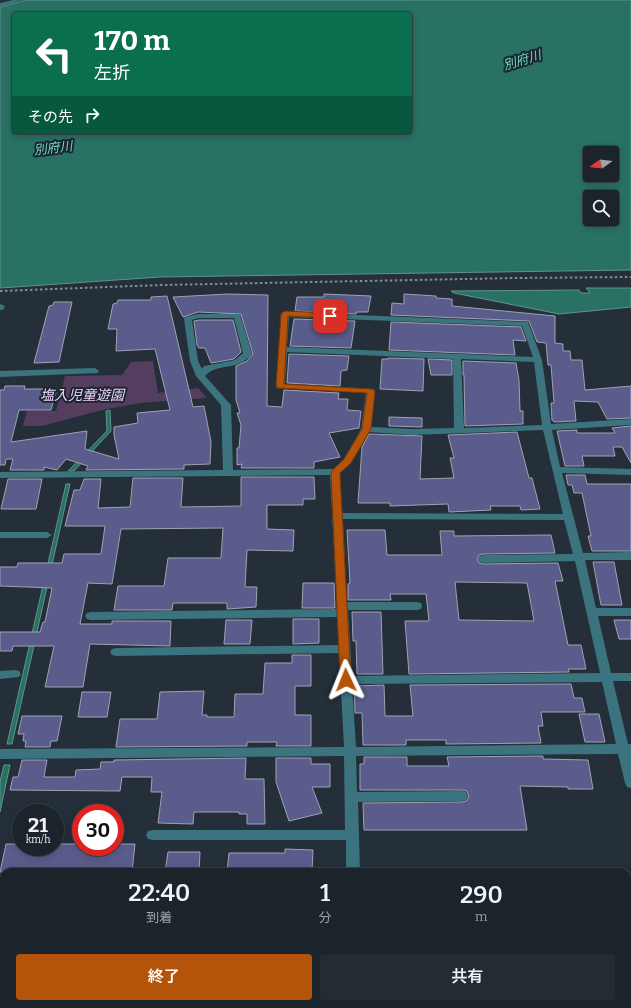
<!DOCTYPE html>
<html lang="ja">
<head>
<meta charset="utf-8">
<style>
	body { margin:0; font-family:Bitter,"Noto Sans JP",serif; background:#242b33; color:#f1f3f6; height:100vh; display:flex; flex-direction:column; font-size:15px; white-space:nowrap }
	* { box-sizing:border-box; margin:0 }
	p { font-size:13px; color:#a0a4a9 }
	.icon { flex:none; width:22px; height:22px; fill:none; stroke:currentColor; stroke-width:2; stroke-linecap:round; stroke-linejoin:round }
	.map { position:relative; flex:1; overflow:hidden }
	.panel { position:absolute; left:0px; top:868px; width:631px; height:140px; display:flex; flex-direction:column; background:#1b232b; border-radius:12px 12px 0 0; box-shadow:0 2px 10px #0003,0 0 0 1px #394047 }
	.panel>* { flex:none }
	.hud { position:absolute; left:12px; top:12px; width:400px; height:122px; border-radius:4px; box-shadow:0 2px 10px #0003,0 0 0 1px #394047; background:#0b6e4f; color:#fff; overflow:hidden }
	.needle { width:26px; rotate:255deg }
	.tools { position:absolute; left:583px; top:146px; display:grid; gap:8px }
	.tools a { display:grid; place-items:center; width:36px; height:36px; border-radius:4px; background:#1b232b; box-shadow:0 2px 10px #0003,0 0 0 1px #394047; font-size:20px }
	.speed { position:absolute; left:12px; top:804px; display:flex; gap:8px; font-size:20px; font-weight:700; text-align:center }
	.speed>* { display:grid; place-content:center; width:52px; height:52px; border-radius:50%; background:#1b232b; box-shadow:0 2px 10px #0003,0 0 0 1px #394047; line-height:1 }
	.speed small { font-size:10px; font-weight:400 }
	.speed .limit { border:6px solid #d22; background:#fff; color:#111 }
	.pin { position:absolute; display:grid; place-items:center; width:34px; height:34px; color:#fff; margin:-17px; border-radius:8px; box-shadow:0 2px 6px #0006 }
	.me { position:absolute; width:44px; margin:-22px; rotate:358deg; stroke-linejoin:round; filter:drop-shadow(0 0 3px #0008) }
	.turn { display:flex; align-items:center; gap:14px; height:84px; padding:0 16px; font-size:18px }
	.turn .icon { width:52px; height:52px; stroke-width:2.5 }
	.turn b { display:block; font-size:28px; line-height:34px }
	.then { display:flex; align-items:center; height:38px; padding:0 16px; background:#0003; gap:8px; font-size:15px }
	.eta { display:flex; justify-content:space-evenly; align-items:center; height:68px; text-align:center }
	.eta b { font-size:24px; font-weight:600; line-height:28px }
	.cta { display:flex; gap:8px; margin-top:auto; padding:8px 16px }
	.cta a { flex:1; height:46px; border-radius:4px; background:#b45309; color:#fff; font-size:16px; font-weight:600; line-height:46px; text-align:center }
	.cta a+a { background:#242b33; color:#f1f3f6 }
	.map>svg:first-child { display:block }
	.green { fill:#553d5f }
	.water { fill:#297263; stroke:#5f948c; fill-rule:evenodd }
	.building { fill:#5a5c8c; stroke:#a0a2b3; fill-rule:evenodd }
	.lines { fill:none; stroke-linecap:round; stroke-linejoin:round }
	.path { stroke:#848d96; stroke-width:2; stroke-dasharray:2.5 2.5; stroke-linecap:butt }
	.service { fill:#3b737e; fill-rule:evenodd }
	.minor { fill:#3b737e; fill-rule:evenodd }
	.route { fill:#b45309; stroke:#753606 }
	.labels { text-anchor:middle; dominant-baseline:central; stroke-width:4; stroke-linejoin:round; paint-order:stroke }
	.far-water-label { font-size:13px; font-style:italic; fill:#6edac2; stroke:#1a252f }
	.park-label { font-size:14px; font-style:italic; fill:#eed2fb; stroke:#1a252f }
</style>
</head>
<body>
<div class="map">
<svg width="631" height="1008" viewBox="0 0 631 1008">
	<rect width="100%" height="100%" fill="#242f39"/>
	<path class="green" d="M 153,361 L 158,393 L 198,388 L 207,398 L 140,403 L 102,410 L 42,426 L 23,426 L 27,411 L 56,411 L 65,376 L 122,375 L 131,362 Z"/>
	<g class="water">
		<path d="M 26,0 L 631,0 L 631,270 L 160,277 L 0,288 L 0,7 ZM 14,14 L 410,14 L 410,132 L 14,132 ZM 590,153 L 612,153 L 612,175 L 590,175 ZM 590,197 L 612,197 L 612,219 L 590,219 Z"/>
		<path d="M 586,288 L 631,288 L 631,307 L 559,314 L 454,293 L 451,291 L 579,290 L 581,293 L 590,293 Z"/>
		<path d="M 110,410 L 111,431 L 74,471 L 68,471 L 107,431 L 106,411 Z"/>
		<path d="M 66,484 L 70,484 L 12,744 L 7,744 Z"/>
		<path d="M 4,765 L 10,765 L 0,812 L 0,781 Z"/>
	</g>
	<g class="building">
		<path d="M 228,294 L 268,295 L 267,406 L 282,407 L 284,390 L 339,393 L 338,399 L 348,399 L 347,410 L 361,411 L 359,428 L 329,433 L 340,457 L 314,462 L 314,468 L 241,468 L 242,464 L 237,465 L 237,448 L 239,448 L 241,425 L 237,413 L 240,413 L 236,400 L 236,366 L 247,361 L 253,354 L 241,314 L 198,312 L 183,317 L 173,297 Z"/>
		<path d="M 324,294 L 371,296 L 368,312 L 357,312 L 356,314 L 295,311 L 297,297 L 324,297 Z"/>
		<path d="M 404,294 L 436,296 L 436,298 L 452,299 L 452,306 L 555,316 L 555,343 L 563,344 L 563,351 L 570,351 L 571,360 L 582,360 L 585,390 L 631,386 L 631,418 L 607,419 L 598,402 L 574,401 L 576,421 L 554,422 L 552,420 L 551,403 L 554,403 L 551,365 L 548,365 L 546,343 L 537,342 L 529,321 L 391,315 L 392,303 L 404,304 Z"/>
		<path d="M 167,296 L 193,407 L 204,406 L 211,442 L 210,464 L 184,465 L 184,469 L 86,470 L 88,466 L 66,459 L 57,470 L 44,467 L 44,470 L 10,470 L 13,459 L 6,459 L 5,465 L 0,465 L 0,390 L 4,390 L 5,386 L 25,386 L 24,389 L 57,389 L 51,410 L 19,410 L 11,442 L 87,431 L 85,449 L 119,459 L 114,435 L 114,427 L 138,423 L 137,413 L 170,410 L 155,349 L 116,351 L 117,329 L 108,329 L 113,304 L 117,303 L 118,300 L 151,300 L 151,297 Z"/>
		<path d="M 54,302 L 72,302 L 59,362 L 34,363 L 49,306 L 53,305 Z"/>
		<path d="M 294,319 L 355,321 L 351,348 L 290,346 Z"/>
		<path d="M 199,320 L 233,320 L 241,352 L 234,359 L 211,363 L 205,348 L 199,348 L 197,345 L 194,321 Z"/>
		<path d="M 391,322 L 521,327 L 526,341 L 513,340 L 515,355 L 389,350 Z"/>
		<path d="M 289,354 L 349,356 L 347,370 L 341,371 L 340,386 L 287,383 Z"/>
		<path d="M 388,358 L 424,359 L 423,391 L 380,389 L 382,359 L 388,359 Z"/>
		<path d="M 428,359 L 452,360 L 452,375 L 431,375 Z"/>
		<path d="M 463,361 L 516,363 L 519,380 L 520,411 L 523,411 L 523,424 L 465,426 L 464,375 L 463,375 Z"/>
		<path d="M 389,417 L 422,418 L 422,427 L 389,426 Z"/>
		<path d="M 631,426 L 631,463 L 622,447 L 613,447 L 615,456 L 582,456 L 584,466 L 565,466 L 557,431 L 577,430 L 577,433 L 615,433 L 612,428 Z"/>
		<path d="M 517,432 L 529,478 L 532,478 L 540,509 L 521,510 L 520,506 L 490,506 L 491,510 L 449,512 L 448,504 L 390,506 L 390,503 L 358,503 L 362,447 L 369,434 L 422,436 L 420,479 L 454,478 L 450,458 L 454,458 L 448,435 Z"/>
		<path d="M 566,475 L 585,475 L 587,484 L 631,484 L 631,551 L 592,551 L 588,536 L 591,536 L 582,493 L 574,493 L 572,485 L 568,485 Z"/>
		<path d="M 241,477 L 314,477 L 315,499 L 303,499 L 303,505 L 267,505 L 267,529 L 294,530 L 293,551 L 247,550 L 245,587 L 257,587 L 256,607 L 227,609 L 227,603 L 173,603 L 172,610 L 114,610 L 118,586 L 164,586 L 168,558 L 221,558 L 223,528 L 121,529 L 112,584 L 88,583 L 80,624 L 112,624 L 112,621 L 171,621 L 170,646 L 90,644 L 83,687 L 45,687 L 54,646 L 13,646 L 12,651 L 0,651 L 0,632 L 40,632 L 43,622 L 45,622 L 52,588 L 0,586 L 0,567 L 17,567 L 18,563 L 62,563 L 64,554 L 101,554 L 105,526 L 65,526 L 74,490 L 80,490 L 84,479 L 101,479 L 98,508 L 130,507 L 133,478 L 183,478 L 181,507 L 241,506 Z"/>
		<path d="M 8,479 L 42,479 L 36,509 L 1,509 Z"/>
		<path d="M 347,530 L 385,530 L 387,555 L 442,555 L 440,531 L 454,531 L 454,536 L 551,535 L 555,553 L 483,554 L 479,555 L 477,559 L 479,563 L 483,564 L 558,563 L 563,581 L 555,581 L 568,645 L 581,645 L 586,669 L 568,669 L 569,672 L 409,674 L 405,621 L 429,621 L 426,594 L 390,594 L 391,600 L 348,600 L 348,584 L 350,583 ZM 455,582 L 527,583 L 534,621 L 459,620 Z"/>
		<path d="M 593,562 L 614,562 L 622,605 L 601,605 Z"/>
		<path d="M 303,583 L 334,583 L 335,608 L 302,608 Z"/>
		<path d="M 352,612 L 381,612 L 383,674 L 357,674 L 356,641 L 353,641 Z"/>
		<path d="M 293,619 L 319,619 L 319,643 L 293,644 Z"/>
		<path d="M 226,620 L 252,620 L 250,644 L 224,644 Z"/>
		<path d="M 614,620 L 631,620 L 631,639 L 619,639 Z"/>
		<path d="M 292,655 L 311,655 L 311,686 L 295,686 L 295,715 L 311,715 L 311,746 L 276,746 L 277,742 L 247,742 L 247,746 L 116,747 L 120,719 L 157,719 L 160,692 L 204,691 L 202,715 L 207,715 L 207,717 L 234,717 L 235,694 L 263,694 L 265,663 L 292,663 Z"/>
		<path d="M 571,684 L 574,698 L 582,698 L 585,712 L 541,712 L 543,726 L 538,726 L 541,743 L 446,744 L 446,740 L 406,740 L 406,745 L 363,745 L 362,713 L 355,713 L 354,686 L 384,685 L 385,716 L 413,716 L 410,685 Z"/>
		<path d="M 82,692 L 111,692 L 107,717 L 78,717 Z"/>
		<path d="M 579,714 L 599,714 L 605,742 L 585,742 Z"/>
		<path d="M 22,716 L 62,716 L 57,741 L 51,741 L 50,747 L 25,747 L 26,741 L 23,741 L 24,734 L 18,734 Z"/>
		<path d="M 543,756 L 543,759 L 588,760 L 593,789 L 568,789 L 568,787 L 520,786 L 527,830 L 364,830 L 363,803 L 462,802 L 466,801 L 469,797 L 467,791 L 462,790 L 360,790 L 360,764 L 364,764 L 364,757 L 407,757 L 407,766 L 449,766 L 447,757 Z"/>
		<path d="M 246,758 L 245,779 L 264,779 L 265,824 L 247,824 L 247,814 L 239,814 L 239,812 L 194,812 L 193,824 L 158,823 L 162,792 L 151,792 L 152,777 L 122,777 L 120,791 L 10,790 L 13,777 L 18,777 L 22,760 L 47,760 L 44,777 L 75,777 L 76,770 L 100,769 L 101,762 L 114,762 L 114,760 Z"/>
		<path d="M 276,758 L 311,758 L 311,764 L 330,764 L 330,787 L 312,787 L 322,813 L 289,821 L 276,782 Z"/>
		<path d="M 6,844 L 21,844 L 21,847 L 55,847 L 55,844 L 81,844 L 81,847 L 115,847 L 115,844 L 135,844 L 132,872 L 0,872 Z"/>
		<path d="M 285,849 L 313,850 L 312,872 L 227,872 L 229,853 L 285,853 Z"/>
		<path d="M 168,852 L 200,852 L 199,872 L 165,872 Z"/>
	</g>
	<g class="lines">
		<path class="path" d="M 0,291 L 162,285 L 515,278 L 631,277"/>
		<path class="service" d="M 0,304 L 5,306 L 3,310 L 0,310 Z"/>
		<g class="minor">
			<path d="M 13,0 L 22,0 L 0,7 L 0,3 Z"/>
			<path d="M 282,312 L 528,322 L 542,360 L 551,424 L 631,419 L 631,425 L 552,430 L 560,467 L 631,469 L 631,475 L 562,473 L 583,553 L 631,552 L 631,560 L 585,560 L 596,608 L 631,608 L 631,616 L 598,616 L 611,673 L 631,673 L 631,681 L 613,681 L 628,744 L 631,744 L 631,788 L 627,787 L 625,783 L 618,754 L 356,756 L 357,792 L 462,791 L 466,792 L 468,796 L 466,800 L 462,801 L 358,802 L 360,872 L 346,872 L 346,840 L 153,840 L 148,839 L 146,835 L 148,831 L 153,830 L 345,830 L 344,756 L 0,759 L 0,749 L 344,747 L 339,653 L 116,656 L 112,655 L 110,652 L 112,649 L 116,648 L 339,645 L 337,617 L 91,620 L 87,619 L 85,616 L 87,613 L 91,612 L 337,609 L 330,475 L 0,478 L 0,472 L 223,470 L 221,405 L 196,376 L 190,361 L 184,319 L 185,317 L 198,314 L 240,314 L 252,354 C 238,372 217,362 205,376 L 231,405 L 233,470 L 333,469 L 344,459 L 361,429 L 366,393 L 277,388 L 276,386 ZM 289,317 L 522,326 L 533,357 L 287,347 ZM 199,318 L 234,318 L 243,353 L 235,360 L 204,366 L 202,369 L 198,361 L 192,320 ZM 287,352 L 453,359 L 454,428 L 412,429 L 371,427 L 375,391 L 374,389 L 285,384 ZM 461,359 L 534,362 L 542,425 L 464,428 ZM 543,430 L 563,514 L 342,513 L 340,473 L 351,463 L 369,432 L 412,435 ZM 343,519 L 564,520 L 573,554 L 483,555 L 479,556 L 478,559 L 479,562 L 483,563 L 575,561 L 600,673 L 352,676 L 348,610 L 417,610 L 421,609 L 422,606 L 421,603 L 417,602 L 347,602 ZM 602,682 L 616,744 L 356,747 L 352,684 Z"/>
			<path d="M 95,368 L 99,371 L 98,373 L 0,377 L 0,371 Z"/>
			<path d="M 0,532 L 47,532 L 52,535 L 47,538 L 0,538 Z"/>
			<path d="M 15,670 L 19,671 L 21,674 L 19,677 L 0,679 L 0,671 Z"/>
			<path d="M 627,877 L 631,878 L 631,890 L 627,889 Z"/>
			<rect x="351" y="1004" width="14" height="4"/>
		</g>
	</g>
	<path class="route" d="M 285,311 L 330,313 L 334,316 L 330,318 L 288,316 L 284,384 L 371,389 L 375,391 L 371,429 L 351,463 L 340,473 L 351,680 L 349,683 L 342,683 L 340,680 L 331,472 L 344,459 L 362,429 L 367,393 L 277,388 L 276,386 L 281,314 Z"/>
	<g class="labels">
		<g class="far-water-label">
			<text transform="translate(522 60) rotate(-17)">別府川</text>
			<text transform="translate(53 148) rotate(-7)">別府川</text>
		</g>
		<g class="park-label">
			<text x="82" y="395">塩入児童遊園</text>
		</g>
	</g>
</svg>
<div class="tools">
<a><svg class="needle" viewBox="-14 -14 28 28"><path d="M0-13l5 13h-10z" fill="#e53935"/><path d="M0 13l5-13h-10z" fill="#a0a4a9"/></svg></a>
<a><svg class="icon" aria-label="search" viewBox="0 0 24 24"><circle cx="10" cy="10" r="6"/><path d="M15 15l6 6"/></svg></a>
</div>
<div class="speed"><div>21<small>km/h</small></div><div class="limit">30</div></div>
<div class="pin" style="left:330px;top:316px;background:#d93025"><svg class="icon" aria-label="arrive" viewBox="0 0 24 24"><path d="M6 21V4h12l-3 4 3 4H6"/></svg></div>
<svg class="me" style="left:346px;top:680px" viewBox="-20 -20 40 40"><path d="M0-17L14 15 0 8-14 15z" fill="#b45309" stroke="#fff" stroke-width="4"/></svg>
<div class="hud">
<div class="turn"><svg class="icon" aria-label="left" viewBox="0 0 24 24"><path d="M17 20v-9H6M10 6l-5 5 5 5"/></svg><div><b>170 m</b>左折</div></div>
<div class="then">その先<svg class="icon" aria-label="right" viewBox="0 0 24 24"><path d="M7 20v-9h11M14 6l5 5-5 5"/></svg></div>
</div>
<section class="panel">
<div class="eta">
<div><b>22:40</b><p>到着</p></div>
<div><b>1</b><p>分</p></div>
<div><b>290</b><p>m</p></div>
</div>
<div class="cta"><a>終了</a><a>共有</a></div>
</section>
</div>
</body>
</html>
